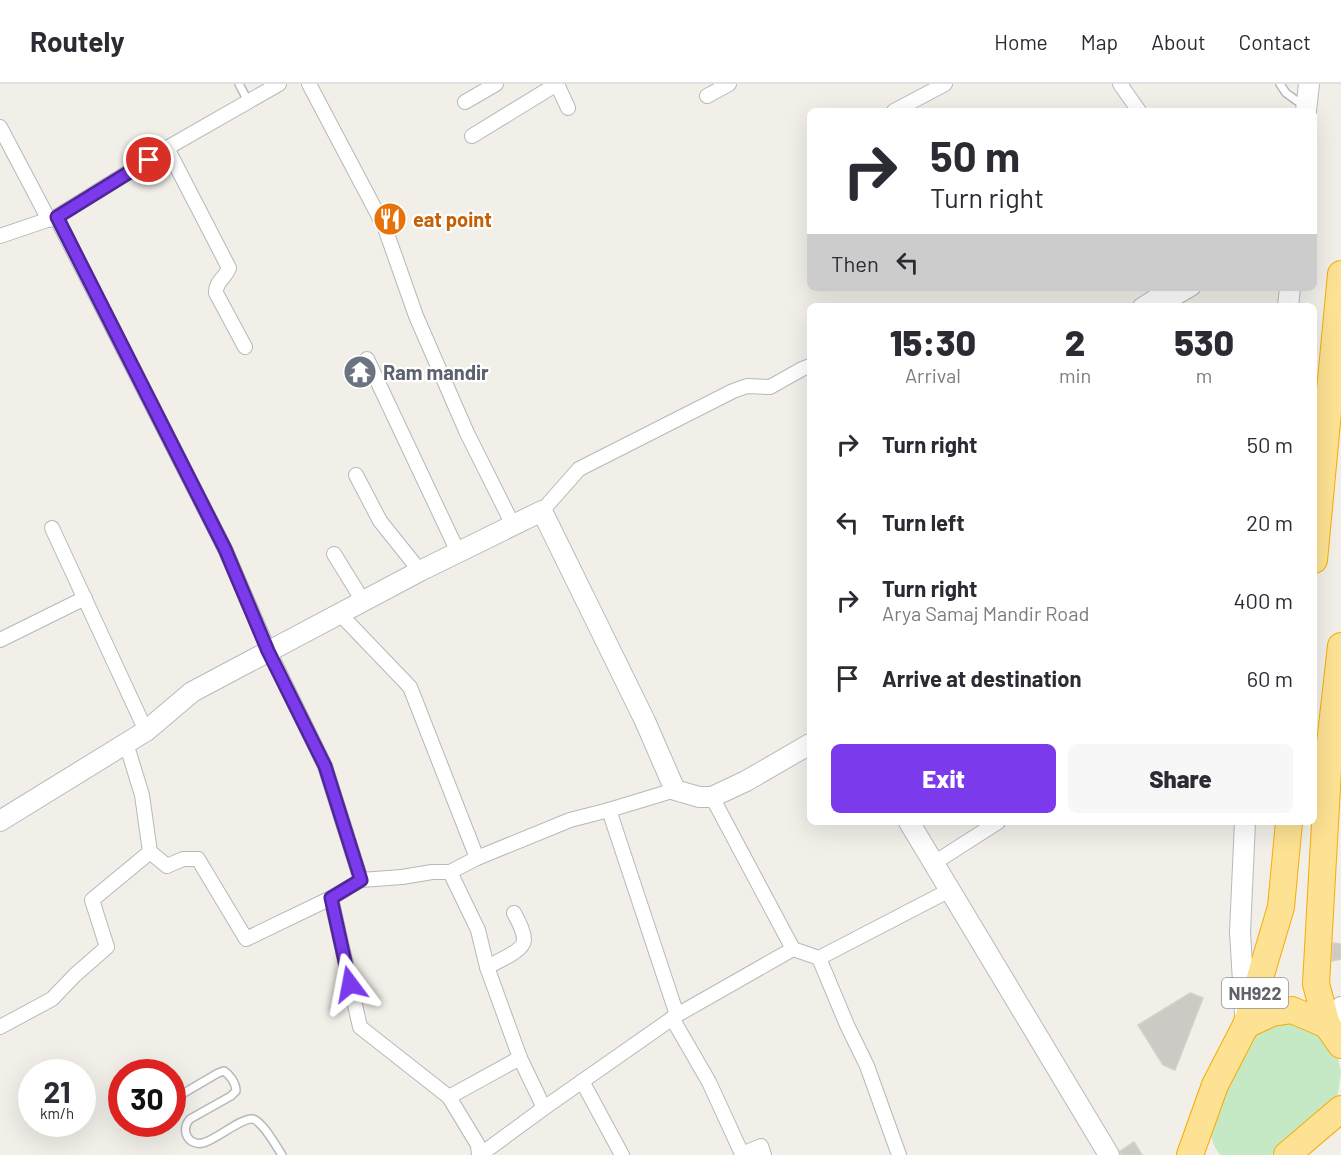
<!DOCTYPE html>
<html lang="en">
<head>
<meta charset="utf-8">
<style>
	body { margin:0; font-family:Barlow,sans-serif; background:#f7f7f7; color:#2b2b33; height:100vh; display:flex; flex-direction:column; font-size:22px; white-space:nowrap }
	* { box-sizing:border-box; margin:0 }
	p { font-size:20px; color:#7c7c81 }
	.icon { flex:none; width:33px; height:33px; fill:none; stroke:currentColor; stroke-width:2; stroke-linecap:round; stroke-linejoin:round }
	.map { position:relative; flex:1; overflow:hidden }
	.sheet { position:absolute; left:807px; top:219px; width:510px; height:522px; display:flex; flex-direction:column; background:#fff; border-radius:9px; box-shadow:0 6px 24px #0002 }
	.sheet>* { flex:none }
	.guide { position:absolute; left:807px; top:24px; width:510px; height:183px; border-radius:9px; box-shadow:0 6px 24px #0002; background:#fff; color:#2b2b33; overflow:hidden }
	.speed { position:absolute; left:18px; top:975px; display:flex; gap:12px; font-size:30px; font-weight:700; text-align:center }
	.speed>* { display:grid; place-content:center; width:78px; height:78px; border-radius:50%; background:#fff; box-shadow:0 6px 24px #0002; line-height:1 }
	.speed small { font-size:15px; font-weight:400 }
	.speed .limit { border:9px solid #d22; background:#fff; color:#111 }
	.pin { position:absolute; display:grid; place-items:center; width:51px; height:51px; color:#fff; margin:-26px; border:3px solid #fff; border-radius:50%; box-shadow:0 2px 6px #0007 }
	.me { position:absolute; width:66px; margin:-33px; rotate:347deg; stroke-linejoin:round; filter:drop-shadow(0 0 4px #0008) }
	.turn { display:flex; align-items:center; gap:21px; height:126px; padding:0 24px; font-size:27px }
	.turn .icon { width:78px; height:78px; stroke-width:2.5 }
	.turn b { display:block; font-size:42px; line-height:51px }
	.then { display:flex; align-items:center; height:57px; padding:0 24px; background:#0003; gap:12px; font-size:22px }
	.eta { display:flex; justify-content:space-evenly; align-items:center; height:102px; text-align:center }
	.eta b { font-size:36px; font-weight:800; line-height:42px }
	.cta { display:flex; gap:12px; margin-top:auto; padding:12px 24px }
	.cta a { flex:1; height:69px; border-radius:9px; background:#7c3aed; color:#fff; font-size:24px; font-weight:800; line-height:69px; text-align:center }
	.cta a+a { background:#f7f7f7; color:#2b2b33 }
	ul { padding:0; list-style:none }
	li { display:flex; align-items:center; gap:18px; height:78px; padding:0 24px }
	li div { flex:1 }
	li b { display:block; font-size:22px }
	li em { font-style:normal }
	header { display:flex; align-items:center; gap:36px; box-sizing:border-box; height:84px; padding:0 30px; background:#fff; border-bottom:2px solid #e1e1e2 }
	header strong { font-size:28px }
	nav { display:flex; gap:33px; margin-inline-start:auto; font-size:21px }
	.map>svg:first-child { display:block }
	.green { fill:#c5e8c5 }
	.building { fill:#cccac5; stroke:#d6d1c6; stroke-width:1.5 }
	.lines { fill:none; stroke-linecap:round; stroke-linejoin:round }
	.lane-casing { stroke:#b5b8bc; stroke-width:10 }
	.street-casing { stroke:#b5b8bc; stroke-width:16 }
	.secondary-casing { stroke:#b6babf; stroke-width:22 }
	.highway-casing { stroke:#f9ab00; stroke-width:28 }
	.lane { stroke:#fff; stroke-width:7 }
	.street { stroke:#fff; stroke-width:14 }
	.secondary { stroke:#fff; stroke-width:20 }
	.highway { stroke:#fde293; stroke-width:26 }
	.route-casing { stroke:#51269a; stroke-width:15 }
	.route { stroke:#7c3aed; stroke-width:10 }
	.labels { text-anchor:middle; dominant-baseline:central; stroke-width:4.5; stroke-linejoin:round; paint-order:stroke }
	.shield { fill:#fff; stroke:#8f9295; stroke-width:1.5 }
	.shield-label { font-size:18px; font-weight:bold; fill:#5f6368 }
	.food-label { font-size:20px; font-weight:bold; fill:#c56008; stroke:#fff; text-anchor:start }
	.worship-label { font-size:20px; font-weight:bold; fill:#5b616d; stroke:#fff; text-anchor:start }
</style>
</head>
<body>
<header>
<strong>Routely</strong>
<nav><a>Home</a><a>Map</a><a>About</a><a>Contact</a></nav>
</header>
<div class="map">
<svg width="1341" height="1071" viewBox="0 0 1341 1071">
	<rect width="100%" height="100%" fill="#f1efe8"/>
	<path class="green" d="M 1281,936 L 1313,943 L 1335,963 L 1341,988 L 1338,1009 L 1332,1021 L 1283,1063 L 1271,1071 L 1221,1071 C 1213,1063 1211,1054 1210,1043 L 1250,950 Z"/>
	<g class="building">
		<path d="M 1333,859 L 1341,860 L 1341,875 L 1332,877 Z"/>
		<path d="M 1190,909 L 1203,914 L 1175,986 L 1163,981 L 1138,941 Z"/>
		<path d="M 1134,1058 L 1142,1071 L 1121,1071 L 1120,1067 Z"/>
	</g>
	<g class="lines">
		<defs>
			<g id="lane">
				<path d="M 239,0 L 248,17"/>
				<path d="M 1280,0 L 1286,9 L 1304,22"/>
				<path d="M 184,1009 L 218,989 L 224,987 C 230,991 236,999 236,1007 L 231,1012 L 190,1035 C 180,1046 188,1062 203,1059 C 216,1056 242,1033 253,1035 C 263,1038 276,1062 282,1071"/>
			</g>
			<g id="street">
				<path d="M 309,0 L 385,144 L 416,232 L 467,349 L 513,441"/>
				<path d="M 557,0 L 568,24"/>
				<path d="M 1120,0 L 1139,27"/>
				<path d="M 707,12 L 729,0"/>
				<path d="M 465,18 L 496,0"/>
				<path d="M 894,27 L 945,0"/>
				<path d="M 0,43 L 49,136"/>
				<path d="M 472,52 L 557,0"/>
				<path d="M 167,64 L 229,184 C 226,193 215,198 216,209 L 245,263"/>
				<path d="M 56,133 L 225,465 L 269,567 L 325,682 L 361,796"/>
				<path d="M 0,152 L 56,133 L 167,64 L 279,0"/>
				<path d="M 1140,222 L 1168,204"/>
				<path d="M 1162,222 L 1193,204"/>
				<path d="M 367,275 L 458,468"/>
				<path d="M 356,391 L 380,437 L 420,487"/>
				<path d="M 542,427 L 579,385 L 733,307 L 747,302 L 770,303 L 802,285 L 810,282"/>
				<path d="M 52,444 L 146,647"/>
				<path d="M 334,470 L 363,517"/>
				<path d="M 339,529 L 410,603 L 477,774"/>
				<path d="M 0,556 L 85,514"/>
				<path d="M 675,706 L 609,726 L 677,931"/>
				<path d="M 150,768 L 167,782 L 183,775 L 198,775 L 246,855 L 331,814"/>
				<path d="M 934,779 L 998,738"/>
				<path d="M 450,788 L 432,788 L 402,793 L 361,796 L 331,814 L 360,943 L 449,1013 L 478,1061 L 479,1071"/>
				<path d="M 793,865 L 819,874 L 950,806"/>
				<path d="M 819,874 L 847,941 L 867,982 L 899,1071"/>
				<path d="M 487,883 C 496,878 524,867 524,856 C 524,847 518,836 514,829"/>
				<path d="M 672,934 L 709,998 L 742,1070 L 761,1062 L 764,1071"/>
				<path d="M 0,943 L 52,915 L 75,891 L 107,863 L 92,816 L 150,768 L 142,711 L 126,659"/>
				<path d="M 520,974 L 544,1024"/>
				<path d="M 582,997 L 622,1071"/>
				<path d="M 449,1013 L 520,974 L 487,883 L 478,846 L 450,788 L 477,774 L 570,736 L 609,726"/>
				<path d="M 480,1071 L 544,1024 L 677,931 L 793,865 L 712,713"/>
			</g>
			<g id="secondary">
				<path d="M 1306,27 L 1309,0"/>
				<path d="M 1288,222 L 1290,204"/>
				<path d="M 0,737 L 146,647 L 192,608 L 420,487 L 542,427 L 645,637 L 675,706 L 699,713 L 712,713 L 746,697 L 810,660"/>
				<path d="M 909,738 L 1109,1071"/>
				<path d="M 1245,930 L 1240,848 L 1245,738"/>
				<path d="M 1327,941 L 1341,923"/>
			</g>
			<g id="highway">
				<path d="M 1314,476 L 1341,190"/>
				<path d="M 1246,941 L 1272,929 L 1292,926 L 1327,941 L 1341,961"/>
				<path d="M 1327,941 L 1316,900 L 1329,668 L 1341,562"/>
				<path d="M 1190,1071 L 1215,1001 L 1246,941 L 1281,823 L 1289,738"/>
				<path d="M 1287,1071 L 1341,1025"/>
			</g>
		</defs>
		<use href="#lane" class="lane-casing"/>
		<use href="#street" class="street-casing"/>
		<use href="#secondary" class="secondary-casing"/>
		<use href="#highway" class="highway-casing"/>
		<use href="#lane" class="lane"/>
		<use href="#street" class="street"/>
		<use href="#secondary" class="secondary"/>
		<use href="#highway" class="highway"/>
	</g>
	<g class="lines">
		<defs>
			<path id="route" d="M 149,76 L 57,133 L 225,465 L 268,567 L 325,682 L 361,796 L 331,814 L 350,900"/>
		</defs>
		<use href="#route" class="route-casing"/>
		<use href="#route" class="route"/>
	</g>
	<defs>
		<symbol id="restaurant-disc" viewBox="-11 -11 22 22"><circle r="9.5" fill="#e8710a" stroke="#fff"/><path d="M-5-6h1v4h1v-4h1v4h1v-4h1v5L-1.5 .5V6h-2V.5L-5-1ZM5-6V6H3V1.5H1.5Q1.5-4 5-6Z" fill="#fff"/></symbol>
		<symbol id="temple-disc" viewBox="-11 -11 22 22"><circle r="9.5" fill="#6b7280" stroke="#fff"/><path d="M0-6L5-2H3V0L6.5 2.5H4V6H1.5V3h-3V6H-4V2.5H-6.5L-3 0V-2H-5Z" fill="#fff"/></symbol>
	</defs>
	<g fill-rule="evenodd">
		<use href="#restaurant-disc" x="371" y="116" width="38" height="38"/>
		<use href="#temple-disc" x="341" y="269" width="38" height="38"/>
	</g>
	<g class="labels">
		<rect class="shield" x="1222" y="894" width="66" height="30" rx="4.5"/>
		<g class="shield-label">
			<text x="1255" y="909">NH922</text>
		</g>
		<g class="food-label">
			<text x="413" y="135">eat point</text>
		</g>
		<g class="worship-label">
			<text x="383" y="288">Ram mandir</text>
		</g>
	</g>
</svg>
<div class="speed"><div>21<small>km/h</small></div><div class="limit">30</div></div>
<div class="pin" style="left:149px;top:76px;background:#d93025"><svg class="icon" aria-label="arrive" viewBox="0 0 24 24"><path d="M6 21V4h12l-3 4 3 4H6"/></svg></div>
<svg class="me" style="left:350px;top:900px" viewBox="-20 -20 40 40"><path d="M0-17L14 15 0 8-14 15z" fill="#7c3aed" stroke="#fff" stroke-width="4"/></svg>
<div class="guide">
<div class="turn"><svg class="icon" aria-label="right" viewBox="0 0 24 24"><path d="M7 20v-9h11M14 6l5 5-5 5"/></svg><div><b>50 m</b>Turn right</div></div>
<div class="then">Then<svg class="icon" aria-label="left" viewBox="0 0 24 24"><path d="M17 20v-9H6M10 6l-5 5 5 5"/></svg></div>
</div>
<section class="sheet">
<div class="eta">
<div><b>15:30</b><p>Arrival</p></div>
<div><b>2</b><p>min</p></div>
<div><b>530</b><p>m</p></div>
</div>
<ul>
<li><svg class="icon" aria-label="right" viewBox="0 0 24 24"><path d="M7 20v-9h11M14 6l5 5-5 5"/></svg><div><b>Turn right</b></div><em>50 m</em></li>
<li><svg class="icon" aria-label="left" viewBox="0 0 24 24"><path d="M17 20v-9H6M10 6l-5 5 5 5"/></svg><div><b>Turn left</b></div><em>20 m</em></li>
<li><svg class="icon" aria-label="right" viewBox="0 0 24 24"><path d="M7 20v-9h11M14 6l5 5-5 5"/></svg><div><b>Turn right</b><p>Arya Samaj Mandir Road</p></div><em>400 m</em></li>
<li><svg class="icon" aria-label="arrive" viewBox="0 0 24 24"><path d="M6 21V4h12l-3 4 3 4H6"/></svg><div><b>Arrive at destination</b></div><em>60 m</em></li>
</ul>
<div class="cta"><a>Exit</a><a>Share</a></div>
</section>
</div>
</body>
</html>
